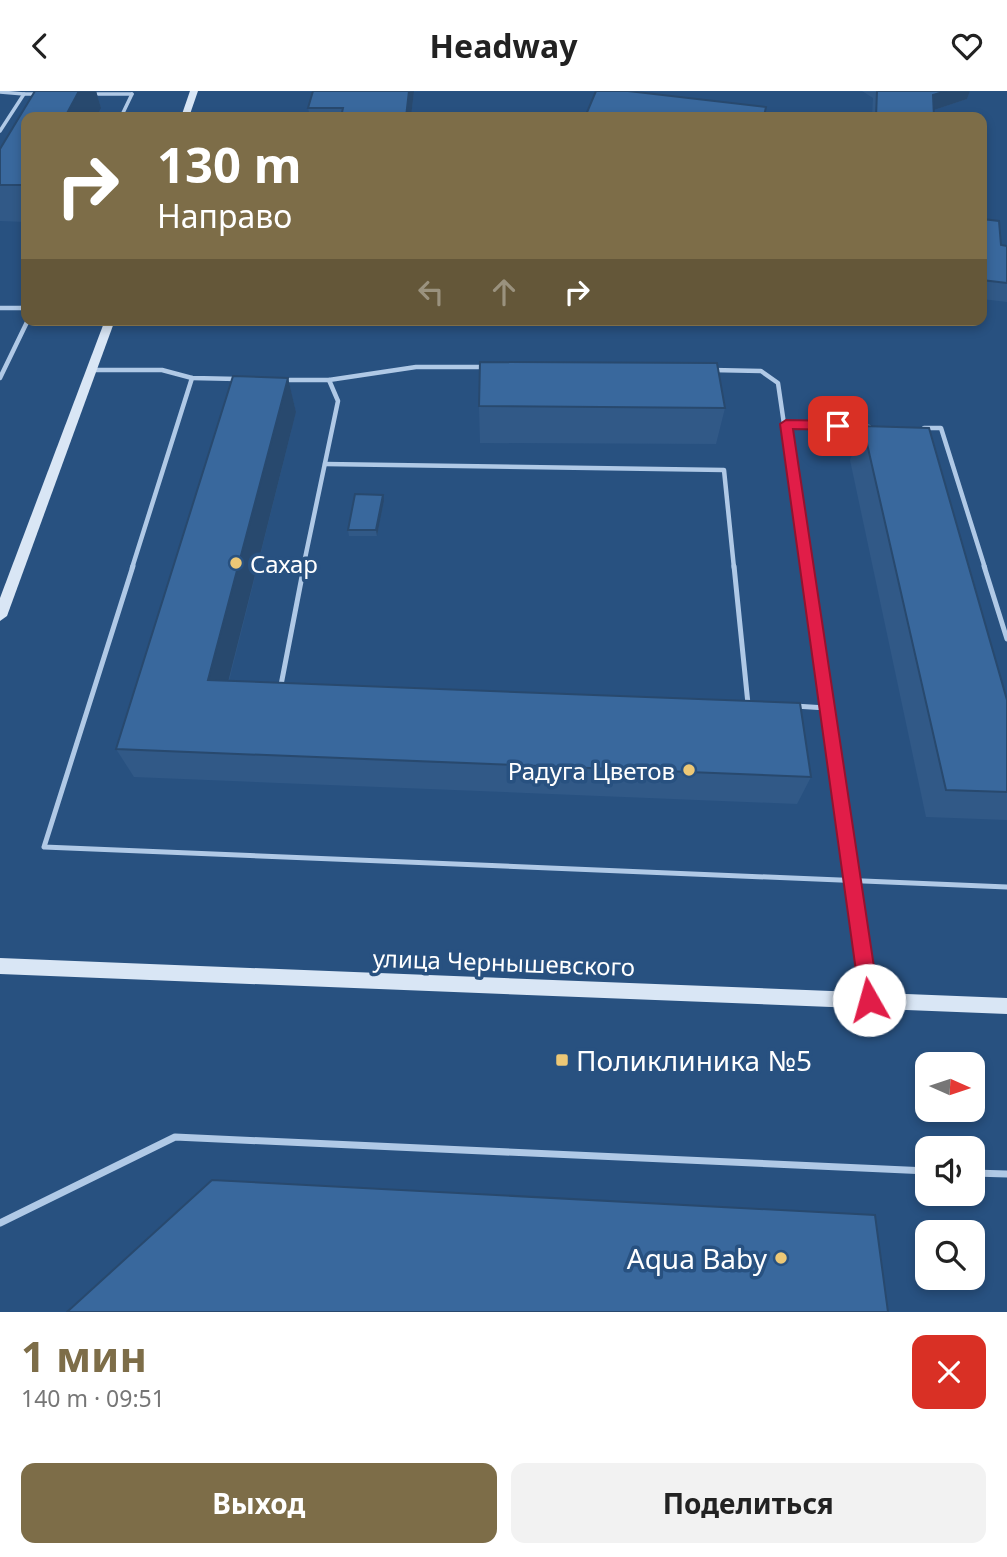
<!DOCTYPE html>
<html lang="ru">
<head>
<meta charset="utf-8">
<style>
	body { margin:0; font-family:"Noto Sans",sans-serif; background:#f2f2f2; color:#222; height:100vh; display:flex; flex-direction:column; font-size:26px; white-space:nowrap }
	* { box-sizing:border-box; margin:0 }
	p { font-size:23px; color:#767676 }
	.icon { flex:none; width:38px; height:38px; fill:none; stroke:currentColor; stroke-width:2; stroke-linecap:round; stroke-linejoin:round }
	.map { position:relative; height:1221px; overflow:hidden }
	.panel { display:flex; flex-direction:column; background:#fff; flex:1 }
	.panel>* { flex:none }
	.banner { position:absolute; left:21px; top:21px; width:966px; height:214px; border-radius:14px; box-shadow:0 4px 10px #0003; background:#7d6d48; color:#fff; overflow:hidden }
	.needle { width:46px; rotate:93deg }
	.fabs { position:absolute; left:915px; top:961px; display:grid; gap:14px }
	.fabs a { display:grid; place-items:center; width:70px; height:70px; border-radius:14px; background:#fff; box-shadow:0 4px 10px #0003; font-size:35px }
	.pin { position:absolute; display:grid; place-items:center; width:60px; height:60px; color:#fff; margin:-30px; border-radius:14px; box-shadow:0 4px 10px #0006 }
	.me { position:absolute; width:77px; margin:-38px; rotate:353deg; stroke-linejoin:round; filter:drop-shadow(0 0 5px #0008) }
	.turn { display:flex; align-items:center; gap:24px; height:147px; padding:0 21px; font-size:32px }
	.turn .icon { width:91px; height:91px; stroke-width:2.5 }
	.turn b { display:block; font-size:49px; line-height:60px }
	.lanes { display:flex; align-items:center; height:66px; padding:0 21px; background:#0003; justify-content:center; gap:35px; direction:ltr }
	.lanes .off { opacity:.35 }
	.round { display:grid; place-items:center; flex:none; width:74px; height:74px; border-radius:14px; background:#f2f2f2 }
	.head { display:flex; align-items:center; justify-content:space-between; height:119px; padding:0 21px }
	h1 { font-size:42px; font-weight:700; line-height:52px; color:#7d6d48 }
	.action { display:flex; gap:14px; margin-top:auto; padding:14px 21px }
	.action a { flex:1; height:80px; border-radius:14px; background:#7d6d48; color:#fff; font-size:28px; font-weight:700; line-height:80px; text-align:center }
	.action a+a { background:#f2f2f2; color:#222 }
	header { display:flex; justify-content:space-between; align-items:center; height:91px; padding:0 21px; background:#fff; font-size:32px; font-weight:700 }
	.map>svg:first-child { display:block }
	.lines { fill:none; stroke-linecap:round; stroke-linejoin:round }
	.lane-far3 { stroke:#b0c9e6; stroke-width:3.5 }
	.lane-far2 { stroke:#b0c9e6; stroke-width:4.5 }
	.lane-far1 { stroke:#b0c9e6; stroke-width:5 }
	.lane { stroke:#b0c9e6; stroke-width:7 }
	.secondary { fill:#d9e6f5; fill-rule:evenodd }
	.wall { fill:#315987 }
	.shaded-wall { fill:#28496e }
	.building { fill:#39689d; stroke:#28496e; stroke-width:2 }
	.route { fill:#e11d48; stroke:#92132f; stroke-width:2 }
	.poi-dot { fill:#edc876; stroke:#285180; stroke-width:2.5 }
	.labels { text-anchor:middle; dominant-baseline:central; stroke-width:7; stroke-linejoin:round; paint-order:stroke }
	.poi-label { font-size:24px; fill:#fff; stroke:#285180; text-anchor:start }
	.street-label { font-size:24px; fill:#fff; stroke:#285180 }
	.near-poi-label { font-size:28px; fill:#fff; stroke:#285180; text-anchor:start }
</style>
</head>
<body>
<header><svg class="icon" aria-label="back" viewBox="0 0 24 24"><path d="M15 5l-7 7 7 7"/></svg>Headway<svg class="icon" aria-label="heart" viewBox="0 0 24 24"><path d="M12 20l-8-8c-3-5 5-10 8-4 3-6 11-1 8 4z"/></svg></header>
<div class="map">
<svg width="1007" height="1221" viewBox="0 0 1007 1221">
	<rect width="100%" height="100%" fill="#285180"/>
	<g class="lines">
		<g class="lane-far3">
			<path d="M 0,1 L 24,3"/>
			<path d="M 90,3 L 132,3"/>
			<path d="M 121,26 L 132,3"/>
			<path d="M 0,40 L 24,3 L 38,3"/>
		</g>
		<g class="lane-far2">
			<path d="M 0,217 L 26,217"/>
			<path d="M 91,279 L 162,279 L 192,287 L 238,288"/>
			<path d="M 712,279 L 761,280 L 778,292 L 805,477"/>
			<path d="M 0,287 L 28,229"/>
			<path d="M 282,289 L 329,289 L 416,276 L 485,276"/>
			<path d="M 786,333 L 869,336"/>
			<path d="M 924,337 L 941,337 L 985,477"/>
			<path d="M 325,373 L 724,379 L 734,477"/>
			<path d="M 132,477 L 192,287"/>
			<path d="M 303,477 L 338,310 L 329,289"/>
		</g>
		<g class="lane-far1">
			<path d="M 133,475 L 44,756 L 1007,796"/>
			<path d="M 734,475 L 748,613"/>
			<path d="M 805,475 L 854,808"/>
			<path d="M 984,475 L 1007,548"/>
			<path d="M 281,594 L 304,475"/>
			<path d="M 795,615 L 826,617"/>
		</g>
		<g class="lane">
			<path d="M 854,806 L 869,908"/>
			<path d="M 973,1082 L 1007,1083"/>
			<path d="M 0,1132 L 175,1046 L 928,1080"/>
		</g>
		<g class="secondary">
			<path d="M 190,0 L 198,0 L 189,26 L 181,26 Z"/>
			<path d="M 105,229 L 115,229 L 7,525 L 0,530 L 0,507 Z"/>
			<path d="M 0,867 L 1007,907 L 1007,923 L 0,883 Z"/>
		</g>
	</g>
	<g class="wall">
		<path d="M 35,0 L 96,0 L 101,17 L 26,26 L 26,131 L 0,130 L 0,58 Z"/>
		<path d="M 414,0 L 411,26 L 310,26 L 308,17 Z"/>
		<path d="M 862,0 L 970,0 L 967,8 L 934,19 L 934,26 L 872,26 L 873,7 Z"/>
		<path d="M 982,128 L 1001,154 L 1007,155 L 1007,211 L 982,208 Z"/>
		<path d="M 288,287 L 296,321 L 229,590 L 811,686 L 797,713 L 134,686 L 116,658 Z"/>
		<path d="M 479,315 L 725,317 L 716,353 L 480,352 Z"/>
		<path d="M 863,335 L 1007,609 L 1007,729 L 926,726 L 850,369 Z"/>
		<path d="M 384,410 L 377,445 L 349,445 L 348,439 Z"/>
	</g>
	<g class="shaded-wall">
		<path d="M 79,0 L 96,0 L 101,17 L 96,26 L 65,26 Z"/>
		<path d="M 409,0 L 414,0 L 411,26 L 406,26 Z"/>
		<path d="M 946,0 L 970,0 L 967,8 L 928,21 L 933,4 Z"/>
		<path d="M 288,287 L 296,321 L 221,619 L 208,589 Z"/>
		<path d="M 383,404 L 384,410 L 377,445 L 376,439 Z"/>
	</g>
	<g class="building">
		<path d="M 35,0 L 79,0 L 65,26 L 26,26 L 26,94 L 0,94 L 0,58 Z"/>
		<path d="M 313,0 L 409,0 L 406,26 L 341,26 L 343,17 L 308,17 Z"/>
		<path d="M 596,0 L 628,0 L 766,16 L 764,25 L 775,26 L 585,26 Z"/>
		<path d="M 877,0 L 946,0 L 933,4 L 934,26 L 876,26 Z"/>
		<path d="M 982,128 L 999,130 L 1001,154 L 1007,155 L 1007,192 L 982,189 Z"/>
		<path d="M 480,271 L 717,272 L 725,317 L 479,315 Z"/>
		<path d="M 233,285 L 288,287 L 208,589 L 800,612 L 811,686 L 116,658 Z"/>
		<path d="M 863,335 L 929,337 L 1007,609 L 1007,701 L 946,699 Z"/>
		<path d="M 355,403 L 383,404 L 376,439 L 348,439 Z"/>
		<path d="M 212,1089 L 875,1124 L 888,1221 L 67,1221 Z"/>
	</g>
	<path class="route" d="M 786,329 L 838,330 L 844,335 L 838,339 L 793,338 L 879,909 L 876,916 L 869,918 L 862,916 L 860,909 L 780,333 Z"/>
	<g class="poi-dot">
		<circle cx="236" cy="472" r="7"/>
		<circle cx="689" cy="679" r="7"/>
		<rect x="555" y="962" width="14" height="14" rx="3.5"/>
		<circle cx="781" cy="1167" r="7"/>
	</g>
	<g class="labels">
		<g class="poi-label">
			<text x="250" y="472">Сахар</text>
			<text x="675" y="679" text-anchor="end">Радуга Цветов</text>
		</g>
		<g class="street-label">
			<text transform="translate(504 871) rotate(2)">улица Чернышевского</text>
		</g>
		<g class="near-poi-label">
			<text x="576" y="969">Поликлиника №5</text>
			<text x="767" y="1167" text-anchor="end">Aqua Baby</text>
		</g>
	</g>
</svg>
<div class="fabs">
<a><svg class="needle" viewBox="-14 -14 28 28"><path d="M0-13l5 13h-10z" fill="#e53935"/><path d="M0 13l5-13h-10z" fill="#767676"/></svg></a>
<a><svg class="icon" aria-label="sound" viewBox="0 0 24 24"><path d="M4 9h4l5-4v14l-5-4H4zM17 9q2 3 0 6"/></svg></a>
<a><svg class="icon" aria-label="search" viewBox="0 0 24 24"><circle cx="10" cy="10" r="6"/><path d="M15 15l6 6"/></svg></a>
</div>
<div class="pin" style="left:838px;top:335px;background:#d93025"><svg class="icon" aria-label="arrive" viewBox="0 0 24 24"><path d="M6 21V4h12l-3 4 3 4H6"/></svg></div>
<svg class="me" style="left:869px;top:909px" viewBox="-20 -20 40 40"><circle r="19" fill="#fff"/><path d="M0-13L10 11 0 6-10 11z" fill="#e11d48"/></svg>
<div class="banner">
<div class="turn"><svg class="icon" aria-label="right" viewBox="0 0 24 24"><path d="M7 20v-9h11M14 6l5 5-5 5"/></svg><div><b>130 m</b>Направо</div></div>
<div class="lanes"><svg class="icon off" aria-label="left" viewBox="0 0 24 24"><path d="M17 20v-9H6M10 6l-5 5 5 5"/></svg><svg class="icon off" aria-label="ahead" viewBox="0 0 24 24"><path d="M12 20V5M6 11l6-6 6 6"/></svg><svg class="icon" aria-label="right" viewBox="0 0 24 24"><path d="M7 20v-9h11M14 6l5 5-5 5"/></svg></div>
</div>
</div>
<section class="panel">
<div class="head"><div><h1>1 мин</h1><p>140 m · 09:51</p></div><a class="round" style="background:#d93025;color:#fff"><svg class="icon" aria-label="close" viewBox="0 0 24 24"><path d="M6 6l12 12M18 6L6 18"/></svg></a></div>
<div class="action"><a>Выход</a><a>Поделиться</a></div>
</section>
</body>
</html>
